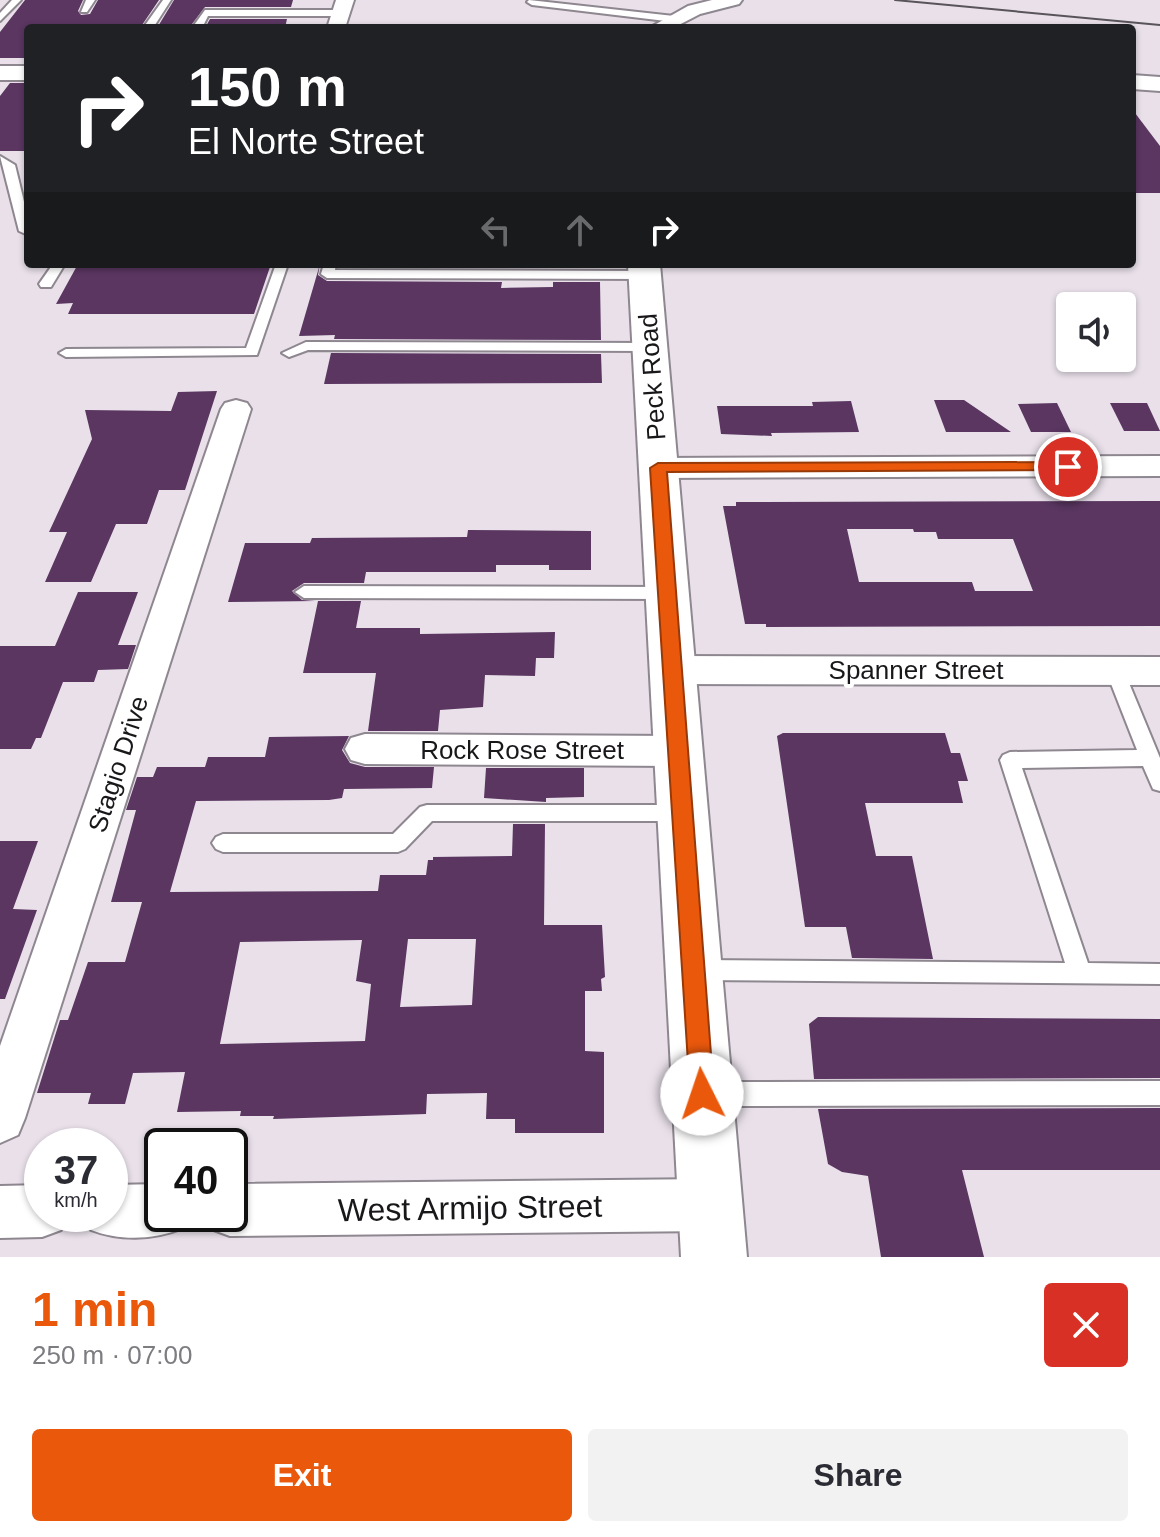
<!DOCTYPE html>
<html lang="en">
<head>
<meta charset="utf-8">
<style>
	body { margin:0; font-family:Helvetica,sans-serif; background:#f2f2f3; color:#2b2b33; height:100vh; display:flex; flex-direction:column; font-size:30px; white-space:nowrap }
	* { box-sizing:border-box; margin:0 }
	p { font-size:26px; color:#7c7c81 }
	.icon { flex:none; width:44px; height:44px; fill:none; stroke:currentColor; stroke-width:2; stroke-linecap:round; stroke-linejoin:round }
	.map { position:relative; height:1257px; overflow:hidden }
	.drawer { display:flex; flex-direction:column; background:#fff; flex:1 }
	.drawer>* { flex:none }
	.hud { position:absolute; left:24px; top:24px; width:1112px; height:244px; border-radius:8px; box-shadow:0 2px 6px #0004; background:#202124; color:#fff; overflow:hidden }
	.fabs { position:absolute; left:1056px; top:292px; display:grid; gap:16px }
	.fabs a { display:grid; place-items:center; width:80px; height:80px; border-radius:8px; background:#fff; box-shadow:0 2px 6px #0004; font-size:40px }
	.speed { position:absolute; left:24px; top:1128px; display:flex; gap:16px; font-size:40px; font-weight:700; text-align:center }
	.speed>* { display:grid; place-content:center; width:104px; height:104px; border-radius:50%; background:#fff; box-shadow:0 2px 6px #0004; line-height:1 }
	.speed small { font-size:20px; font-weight:400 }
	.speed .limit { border:4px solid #111; border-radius:12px; background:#fff; color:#111 }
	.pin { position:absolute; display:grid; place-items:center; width:68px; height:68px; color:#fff; margin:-34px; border:4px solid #fff; border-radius:50%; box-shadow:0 2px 8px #0007 }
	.me { position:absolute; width:88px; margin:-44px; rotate:356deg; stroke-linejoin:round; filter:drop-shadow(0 0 6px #0008) }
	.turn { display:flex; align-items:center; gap:28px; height:168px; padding:0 32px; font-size:36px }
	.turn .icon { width:104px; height:104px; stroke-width:2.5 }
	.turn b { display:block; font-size:56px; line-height:68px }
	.lanes { display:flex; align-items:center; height:76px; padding:0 32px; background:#0003; justify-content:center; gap:40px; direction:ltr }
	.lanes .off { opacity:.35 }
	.round { display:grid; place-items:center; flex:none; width:84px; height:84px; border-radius:8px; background:#f2f2f3 }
	.headline { display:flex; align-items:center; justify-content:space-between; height:136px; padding:0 32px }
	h1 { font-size:48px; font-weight:700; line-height:60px; color:#ea580c }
	.button { display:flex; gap:16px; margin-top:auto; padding:16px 32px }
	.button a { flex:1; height:92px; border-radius:8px; background:#ea580c; color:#fff; font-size:32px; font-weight:700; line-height:92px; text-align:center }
	.button a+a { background:#f2f2f3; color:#2b2b33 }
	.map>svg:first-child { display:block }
	.building { fill:#5a3661; fill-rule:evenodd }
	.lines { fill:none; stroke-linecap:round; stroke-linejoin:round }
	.service-casing { stroke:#8e8790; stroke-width:4 }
	.minor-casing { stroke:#8e8790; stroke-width:4 }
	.tertiary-casing { stroke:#8e8790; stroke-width:4 }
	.secondary-casing { stroke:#8e8790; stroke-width:4 }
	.service { fill:#fff; fill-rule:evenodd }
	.minor { fill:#fff; fill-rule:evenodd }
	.tertiary { fill:#fff; fill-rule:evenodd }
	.secondary { fill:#fff; fill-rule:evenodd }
	.tram { stroke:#585459; stroke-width:2 }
	.route { fill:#ea580c; stroke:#983908; stroke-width:2 }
	.labels { text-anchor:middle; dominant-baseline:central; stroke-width:8; stroke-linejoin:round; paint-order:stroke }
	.street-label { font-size:26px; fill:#19171a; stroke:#fff }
	.near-street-label { font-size:32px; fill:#19171a; stroke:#fff }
</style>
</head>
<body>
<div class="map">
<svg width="1160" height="1257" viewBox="0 0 1160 1257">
	<rect width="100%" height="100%" fill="#e9e0ea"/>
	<g class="building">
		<path d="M 25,0 L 83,0 L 78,11 L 81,15 L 90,14 L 98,0 L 159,0 L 140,28 L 28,28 L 28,58 L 0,58 L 0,32 Z"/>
		<path d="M 174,0 L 293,0 L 291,7 L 205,7 L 189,28 L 157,28 Z"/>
		<path d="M 210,19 L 287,19 L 285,28 L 205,28 Z"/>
		<path d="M 10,83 L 28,83 L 28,151 L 0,151 L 0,96 Z"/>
		<path d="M 1132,109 L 1160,146 L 1160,193 L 1132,193 Z"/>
		<path d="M 78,264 L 271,264 L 254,314 L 68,314 L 73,303 L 56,304 Z"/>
		<path d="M 320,264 L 318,275 L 327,281 L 502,282 L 501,288 L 553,287 L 553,282 L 600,282 L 601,340 L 334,339 L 335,335 L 299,336 Z"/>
		<path d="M 339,264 L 503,264 L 503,268 L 339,267 Z"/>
		<path d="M 331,353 L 601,354 L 602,383 L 324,384 Z"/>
		<path d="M 217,391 L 185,490 L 159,490 L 147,524 L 116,524 L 91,582 L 45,582 L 67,532 L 49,532 L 92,439 L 85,410 L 171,411 L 178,392 Z"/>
		<path d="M 934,400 L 964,400 L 1011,432 L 946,432 Z"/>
		<path d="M 851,401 L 859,432 L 771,433 L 772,436 L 721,434 L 717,406 L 813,406 L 812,402 Z"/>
		<path d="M 1057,403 L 1071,432 L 1031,432 L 1018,404 Z"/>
		<path d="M 1110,403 L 1147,403 L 1160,431 L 1124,431 Z"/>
		<path d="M 1160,501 L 1160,626 L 766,627 L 766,624 L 745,624 L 723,506 L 736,506 L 736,502 ZM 847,529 L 913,529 L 914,532 L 936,532 L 938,539 L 1013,539 L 1033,591 L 975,591 L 972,582 L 859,582 Z"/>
		<path d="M 468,530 L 591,531 L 591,570 L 549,570 L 549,565 L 496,565 L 496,572 L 366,572 L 364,583 L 304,583 L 292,591 L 302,600 L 316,601 L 228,602 L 245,543 L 310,543 L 312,538 L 467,537 Z"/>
		<path d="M 78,592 L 138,592 L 118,645 L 136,645 L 128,669 L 98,670 L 94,682 L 63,682 L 41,738 L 36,738 L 31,749 L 0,749 L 0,646 L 55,646 Z"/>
		<path d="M 318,601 L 361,601 L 356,628 L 420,628 L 420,634 L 555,632 L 554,658 L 536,658 L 535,676 L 485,675 L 483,707 L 440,710 L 438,731 L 368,731 L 376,673 L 303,673 Z"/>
		<path d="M 783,733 L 945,733 L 951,753 L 960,753 L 968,781 L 958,781 L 963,803 L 865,803 L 876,856 L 912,856 L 933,959 L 852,958 L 846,927 L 805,927 L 777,736 Z"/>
		<path d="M 349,736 L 342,750 L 350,763 L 365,767 L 434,767 L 432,788 L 344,789 L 342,798 L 329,800 L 196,801 L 170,892 L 378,891 L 380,875 L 426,875 L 428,860 L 433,860 L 433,857 L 512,856 L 513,824 L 545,824 L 544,925 L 602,925 L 605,977 L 601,979 L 602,991 L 585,991 L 585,1051 L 604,1052 L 604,1133 L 515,1133 L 515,1119 L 486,1119 L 487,1093 L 427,1094 L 426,1114 L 273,1119 L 274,1116 L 240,1116 L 241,1111 L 177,1112 L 185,1072 L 133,1073 L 125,1104 L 88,1104 L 91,1093 L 37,1093 L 60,1020 L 68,1020 L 88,962 L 125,962 L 142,902 L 111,902 L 136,810 L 126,810 L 137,777 L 153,777 L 157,767 L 205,767 L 208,757 L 265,757 L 269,737 ZM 408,939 L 476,939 L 472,1005 L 400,1007 ZM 362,940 L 356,981 L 371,984 L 365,1041 L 220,1044 L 240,942 Z"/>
		<path d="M 486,768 L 584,768 L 584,797 L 546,798 L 546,802 L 484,798 Z"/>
		<path d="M 0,841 L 38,841 L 13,909 L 37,910 L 5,999 L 0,999 Z"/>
		<path d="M 818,1017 L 1160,1019 L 1160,1078 L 814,1079 L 809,1024 Z"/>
		<path d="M 1160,1108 L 1160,1170 L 962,1170 L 984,1257 L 881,1257 L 868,1176 L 842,1172 L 828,1164 L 818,1109 Z"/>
	</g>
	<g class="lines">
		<defs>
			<g id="service">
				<path d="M 12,0 L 21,0 L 0,21 L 0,13 Z"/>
				<path d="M 86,0 L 95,0 L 87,12 L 81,12 Z"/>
				<path d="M 163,0 L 171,0 L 153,28 L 143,28 Z"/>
				<path d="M 529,0 L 674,16 L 679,19 L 674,22 L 532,5 L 527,2 Z"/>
				<path d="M 205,10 L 341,10 L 346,13 L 341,16 L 208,16 L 202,28 L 192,28 Z"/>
				<path d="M 0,156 L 15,165 L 28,218 L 28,235 L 19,231 Z"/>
				<path d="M 53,264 L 65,264 L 51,287 L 41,287 L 39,284 Z"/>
				<path d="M 276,264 L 288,264 L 257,355 L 66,357 L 59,353 L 66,349 L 246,348 Z"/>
				<path d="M 324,264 L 336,264 L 335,270 L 645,271 L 651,275 L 645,279 L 327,278 L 321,274 Z"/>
				<path d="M 306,342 L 650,343 L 657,347 L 650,351 L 308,350 L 289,357 L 282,353 Z"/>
				<path d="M 304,586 L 667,587 L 676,593 L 667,599 L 304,598 L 295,592 Z"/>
				<path d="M 1115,664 L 1122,666 L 1124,671 L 1160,758 L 1160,791 L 1153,789 L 1143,766 L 1022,768 L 1088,963 L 1160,964 L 1160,984 L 699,980 L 691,977 L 688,970 L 691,963 L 699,960 L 1065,963 L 1000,760 L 1003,755 L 1010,752 L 1137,750 L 1106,671 L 1108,666 Z"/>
				<path d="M 427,805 L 681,805 L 688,807 L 691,813 L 688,819 L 681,821 L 432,821 L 405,849 L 398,852 L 223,852 L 216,849 L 212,843 L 216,837 L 223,834 L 393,834 L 420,807 Z"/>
				<path d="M 1160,1081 L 1160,1105 L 709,1106 L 700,1102 L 697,1094 L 700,1086 L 709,1082 Z"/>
			</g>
			<g id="minor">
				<path d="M 336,0 L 354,0 L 345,28 L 327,28 Z"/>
				<path d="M 712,0 L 742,0 L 739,4 L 700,14 L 673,28 L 649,28 L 688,6 Z"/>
				<path d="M 236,400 L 247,403 L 251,409 L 25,1118 L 18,1135 L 0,1143 L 0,1046 L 221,409 L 225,403 Z"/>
				<path d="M 1160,456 L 1160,476 L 658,478 L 647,475 L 642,468 L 647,461 L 658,458 Z"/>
				<path d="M 672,656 L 1160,657 L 1160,685 L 672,684 L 659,680 L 653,670 L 659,660 Z"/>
				<path d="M 365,734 L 678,736 L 692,740 L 698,751 L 692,762 L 678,766 L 365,764 L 351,760 L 345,749 L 351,738 Z"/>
				<path d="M 711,1179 L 730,1186 L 737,1205 L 730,1224 L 711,1231 L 230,1236 L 211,1229 L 205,1214 L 230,1214 L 230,1184 Z"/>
				<path d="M 162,1184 L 162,1214 L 187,1214 L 181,1229 C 153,1240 119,1241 91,1230 L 85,1214 L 110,1214 L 110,1185 Z"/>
				<path d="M 42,1185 L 42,1214 L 67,1214 L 61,1230 L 42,1237 L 0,1238 L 0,1186 Z"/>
			</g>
			<path id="tertiary" d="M 628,264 L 660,264 L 747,1257 L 681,1257 Z"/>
			<g id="secondary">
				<rect x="0" y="66" width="28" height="14"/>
				<path d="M 1132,75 L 1160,77 L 1160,91 L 1132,89 Z"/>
			</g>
		</defs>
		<use href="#service" class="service-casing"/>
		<use href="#minor" class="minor-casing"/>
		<use href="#tertiary" class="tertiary-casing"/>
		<use href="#secondary" class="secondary-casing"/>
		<use href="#service" class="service"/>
		<use href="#minor" class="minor"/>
		<use href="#tertiary" class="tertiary"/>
		<use href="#secondary" class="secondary"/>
		<path class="tram" d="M 895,0 L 1160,25"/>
	</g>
	<path class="route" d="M 1068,462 L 1073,463 L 1073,470 L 667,472 L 714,1094 L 711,1103 L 702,1106 L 693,1103 L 690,1094 L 650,468 L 658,463 Z"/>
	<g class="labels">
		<g class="street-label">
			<text transform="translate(652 377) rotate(-94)">Peck Road</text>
			<text x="916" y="670">Spanner Street</text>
			<text x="522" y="750">Rock Rose Street</text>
			<text transform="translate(118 764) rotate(-72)">Stagio Drive</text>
		</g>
		<g class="near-street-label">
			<text transform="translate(470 1208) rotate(-1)">West Armijo Street</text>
		</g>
	</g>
</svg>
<div class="fabs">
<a><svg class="icon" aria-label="sound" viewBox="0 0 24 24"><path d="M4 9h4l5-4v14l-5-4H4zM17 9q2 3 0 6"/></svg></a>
</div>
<div class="speed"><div>37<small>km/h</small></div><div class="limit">40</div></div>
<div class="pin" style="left:1068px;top:467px;background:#d93025"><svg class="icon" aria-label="arrive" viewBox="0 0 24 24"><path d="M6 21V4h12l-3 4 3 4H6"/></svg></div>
<svg class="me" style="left:702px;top:1094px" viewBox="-20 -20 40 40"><circle r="19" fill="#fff"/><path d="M0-13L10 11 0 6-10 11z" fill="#ea580c"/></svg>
<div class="hud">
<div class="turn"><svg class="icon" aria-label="right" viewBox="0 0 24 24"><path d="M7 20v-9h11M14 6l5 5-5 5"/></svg><div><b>150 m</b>El Norte Street</div></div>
<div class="lanes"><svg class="icon off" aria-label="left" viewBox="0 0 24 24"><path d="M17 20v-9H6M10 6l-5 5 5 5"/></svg><svg class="icon off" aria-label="ahead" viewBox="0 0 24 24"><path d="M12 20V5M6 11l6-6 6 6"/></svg><svg class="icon" aria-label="right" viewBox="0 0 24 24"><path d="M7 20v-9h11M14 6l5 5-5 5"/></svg></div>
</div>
</div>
<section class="drawer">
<div class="headline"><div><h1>1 min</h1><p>250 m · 07:00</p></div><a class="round" style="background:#d93025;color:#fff"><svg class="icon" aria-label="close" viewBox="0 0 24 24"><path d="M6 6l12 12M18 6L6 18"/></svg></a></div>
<div class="button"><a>Exit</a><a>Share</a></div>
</section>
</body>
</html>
